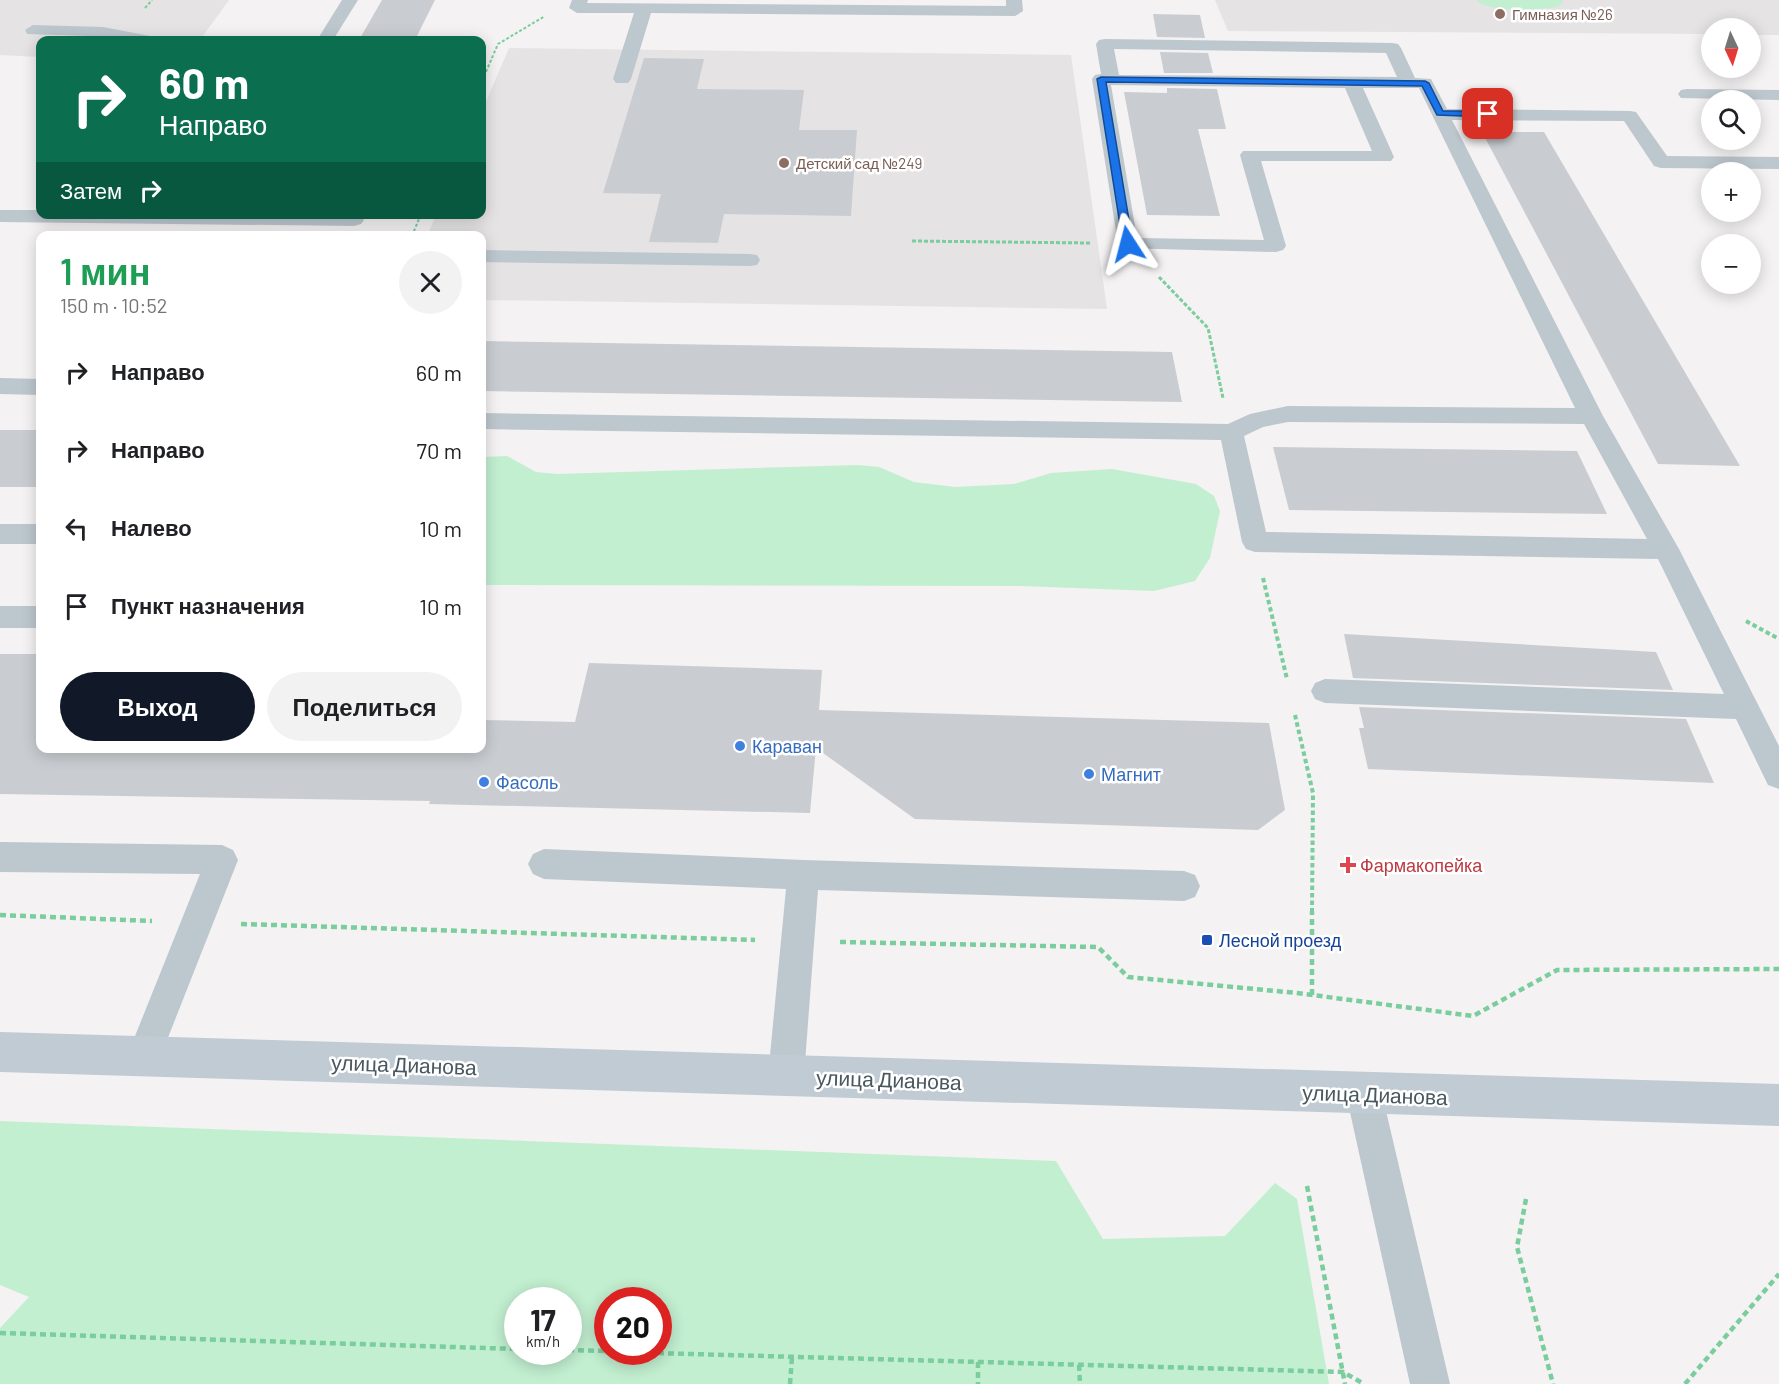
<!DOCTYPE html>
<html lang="ru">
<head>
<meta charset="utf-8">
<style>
	body { margin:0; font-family:Barlow,sans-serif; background:#f2f2f2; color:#202124; height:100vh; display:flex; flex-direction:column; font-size:22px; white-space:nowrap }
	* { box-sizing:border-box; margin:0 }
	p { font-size:20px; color:#757577 }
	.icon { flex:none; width:33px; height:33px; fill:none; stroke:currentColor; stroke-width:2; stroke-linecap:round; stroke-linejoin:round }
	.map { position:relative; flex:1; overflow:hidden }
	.sheet { position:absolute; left:36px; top:231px; width:450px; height:522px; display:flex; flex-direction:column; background:#fff; border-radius:12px; box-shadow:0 3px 15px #0003 }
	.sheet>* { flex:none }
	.top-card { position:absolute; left:36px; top:36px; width:450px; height:183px; border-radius:12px; box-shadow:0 3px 15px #0003; background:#0b6e4f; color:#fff; overflow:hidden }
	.needle { width:39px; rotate:176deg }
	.tools { position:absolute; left:1701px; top:18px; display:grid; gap:12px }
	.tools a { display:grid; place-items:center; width:60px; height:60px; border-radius:50%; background:#fff; box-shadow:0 3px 15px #0003; font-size:30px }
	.speed { position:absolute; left:504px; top:1287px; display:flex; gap:12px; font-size:30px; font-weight:700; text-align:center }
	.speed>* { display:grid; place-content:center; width:78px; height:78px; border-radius:50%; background:#fff; box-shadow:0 3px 15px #0003; line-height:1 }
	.speed small { font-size:15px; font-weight:400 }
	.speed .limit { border:9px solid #d22; background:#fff; color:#111 }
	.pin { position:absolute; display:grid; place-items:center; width:51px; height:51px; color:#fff; margin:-26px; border-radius:12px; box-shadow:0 3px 9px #0006 }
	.me { position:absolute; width:66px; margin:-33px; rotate:351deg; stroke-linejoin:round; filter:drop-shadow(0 0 4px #0008) }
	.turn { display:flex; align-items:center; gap:21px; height:126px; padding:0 24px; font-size:27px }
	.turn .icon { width:78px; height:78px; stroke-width:2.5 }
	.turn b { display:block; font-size:42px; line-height:51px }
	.then { display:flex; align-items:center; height:57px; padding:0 24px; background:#0003; gap:12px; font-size:22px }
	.round { display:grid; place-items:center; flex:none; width:63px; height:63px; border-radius:32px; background:#f2f2f2 }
	.summary { display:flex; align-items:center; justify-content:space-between; height:102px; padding:0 24px }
	h1 { font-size:36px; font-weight:600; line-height:45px; color:#1e9e55 }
	.button { display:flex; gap:12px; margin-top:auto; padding:12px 24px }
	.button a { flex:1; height:69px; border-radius:36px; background:#111827; color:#fff; font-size:24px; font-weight:600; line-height:69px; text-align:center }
	.button a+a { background:#f2f2f2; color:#202124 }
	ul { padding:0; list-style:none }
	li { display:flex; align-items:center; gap:18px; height:78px; padding:0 24px }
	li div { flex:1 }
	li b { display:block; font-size:22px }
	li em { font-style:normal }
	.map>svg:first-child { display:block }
	.education { fill:#e5e3e4 }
	.green { fill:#c2efd0; fill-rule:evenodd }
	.building { fill:#c9cdd1 }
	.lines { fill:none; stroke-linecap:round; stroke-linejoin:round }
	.path-far3 { stroke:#7acd9d; stroke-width:2; stroke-dasharray:3 2; stroke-linecap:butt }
	.path-far2 { stroke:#7acd9d; stroke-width:3; stroke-dasharray:4 2; stroke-linecap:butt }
	.path-far1 { stroke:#7acd9d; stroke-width:4; stroke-dasharray:4.5 3; stroke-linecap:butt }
	.path { stroke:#7acd9d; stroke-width:4.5; stroke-dasharray:6 4; stroke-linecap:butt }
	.service { fill:#bdc7ce; fill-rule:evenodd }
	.secondary { fill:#c0cbd4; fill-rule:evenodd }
	.route { fill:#1a73e8; stroke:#114b97; stroke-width:1.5 }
	.education-dot { fill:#8d6e63; stroke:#fff; stroke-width:2 }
	.shop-dot { fill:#3f7fe0; stroke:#fff; stroke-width:2 }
	.health-dot { fill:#e0444e; stroke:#fff; stroke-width:2 }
	.transit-dot { fill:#1a4fb4; stroke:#fff; stroke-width:2 }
	.labels { text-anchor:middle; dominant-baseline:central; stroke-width:5; stroke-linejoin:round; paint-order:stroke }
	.far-education-label { font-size:15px; fill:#785e54; stroke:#fff; text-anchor:start }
	.shop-label { font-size:18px; fill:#366cbe; stroke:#fff; text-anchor:start }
	.health-label { font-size:18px; fill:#be3a42; stroke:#fff; text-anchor:start }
	.transit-label { font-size:18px; fill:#164399; stroke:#fff; text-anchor:start }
	.near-street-label { font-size:21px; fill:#49575f; stroke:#fff }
</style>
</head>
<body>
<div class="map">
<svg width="1779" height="1384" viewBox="0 0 1779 1384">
	<rect width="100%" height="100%" fill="#f4f2f2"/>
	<g class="education">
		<path d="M 0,0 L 229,0 L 200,40 L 40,40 L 40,57 L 0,55 Z"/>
		<path d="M 1215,0 L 1779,0 L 1779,35 L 1751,35 L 1750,28 L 1712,28 L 1711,34 L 1228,31 Z"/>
		<path d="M 509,48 L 1071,55 L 1107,309 L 482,300 L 482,236 L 427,236 L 436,215 L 482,214 L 482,111 Z"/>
	</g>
	<g class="green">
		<path d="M 1476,0 L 1562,0 L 1563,3 L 1557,7 C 1537,9 1491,14 1476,0 Z"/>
		<path d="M 507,456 L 536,472 L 557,474 L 858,465 L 879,467 L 914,482 L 955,487 L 1014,484 L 1051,473 L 1112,469 L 1196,484 L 1214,496 L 1220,511 L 1210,558 L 1195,581 L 1154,591 L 1021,586 L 482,585 L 482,457 Z"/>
		<path d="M 0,1121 L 1056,1161 L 1103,1239 L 1225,1236 L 1275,1183 L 1297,1199 L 1329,1384 L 0,1384 L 0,1328 L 29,1297 L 0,1285 ZM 518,1300 L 568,1300 L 568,1352 L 518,1352 ZM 608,1300 L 658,1300 L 658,1352 L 608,1352 Z"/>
	</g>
	<g class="building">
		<path d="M 382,0 L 435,0 L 415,40 L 359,40 Z"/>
		<path d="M 1153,14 L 1200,15 L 1205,38 L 1157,37 Z"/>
		<path d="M 1160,52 L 1208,53 L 1213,73 L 1164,73 Z"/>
		<path d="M 644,58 L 704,59 L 697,89 L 804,90 L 799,130 L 857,130 L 851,216 L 724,214 L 718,243 L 649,242 L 661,194 L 603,193 Z"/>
		<path d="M 1167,88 L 1217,89 L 1226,129 L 1198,129 L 1220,216 L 1147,215 L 1124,92 L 1167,93 Z"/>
		<path d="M 1482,132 L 1544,132 L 1740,466 L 1658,464 Z"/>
		<path d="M 482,341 L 1172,352 L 1182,402 L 482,391 Z"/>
		<rect x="0" y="430" width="40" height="57"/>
		<path d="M 1273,447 L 1577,451 L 1607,514 L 1289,510 Z"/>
		<path d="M 1344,634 L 1656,652 L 1673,690 L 1353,678 Z"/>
		<path d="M 0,654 L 40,654 L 40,748 L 482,748 L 482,720 L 575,722 L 589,663 L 822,670 L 819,710 L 1269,723 L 1285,810 L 1258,830 L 915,819 L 816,748 L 810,813 L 429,804 L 430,801 L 0,794 Z"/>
		<path d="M 1359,707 L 1686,719 L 1714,783 L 1368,769 L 1359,728 L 1364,728 Z"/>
	</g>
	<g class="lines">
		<g class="path-far3">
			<path d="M 145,8 L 152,0"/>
			<path d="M 482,81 L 498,44 L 545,16"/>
			<path d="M 412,236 L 421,214"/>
		</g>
		<g class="path-far2">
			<path d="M 912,241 L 1091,243"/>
			<path d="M 1159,277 L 1208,328 L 1223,398"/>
		</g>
		<g class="path-far1">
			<path d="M 1263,578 L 1287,679"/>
			<path d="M 1746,621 L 1779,639"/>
			<path d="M 1295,715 L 1313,793 L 1312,912"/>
		</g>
		<g class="path">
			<path d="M 0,915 L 152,921"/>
			<path d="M 241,924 L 755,940"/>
			<path d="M 840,942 L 1098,947 L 1128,977 L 1297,993 L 1473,1016 L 1557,970 L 1779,969"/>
			<path d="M 1312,995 L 1312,911"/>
			<path d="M 1307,1186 L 1345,1384"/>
			<path d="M 1526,1199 L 1517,1247 L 1553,1384"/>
			<path d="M 0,1333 L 518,1349"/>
			<path d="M 568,1350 L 608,1351"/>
			<path d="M 618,1352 L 1343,1372 L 1364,1384"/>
			<path d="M 978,1362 L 978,1384"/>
			<path d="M 1079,1365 L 1080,1384"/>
			<path d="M 790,1384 L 792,1357"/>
			<path d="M 1685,1384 L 1779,1274"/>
		</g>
		<g class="service">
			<path d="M 342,0 L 358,0 L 333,40 L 317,40 Z"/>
			<path d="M 572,0 L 588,0 L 587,3 L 1006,6 L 1006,0 L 1022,0 L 1023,11 L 1015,16 L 651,13 L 631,79 L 628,83 L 616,83 L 613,79 L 634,13 L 577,13 L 569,8 Z"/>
			<path d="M 33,25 L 103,27 L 150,36 L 152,40 L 125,40 L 89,36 L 27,34 L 25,30 Z"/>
			<path d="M 1105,39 L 1392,43 L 1398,44 L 1401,48 L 1415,78 L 1431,79 L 1447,109 L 1630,111 L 1636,112 L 1667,156 L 1779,157 L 1779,169 L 1661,168 L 1654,166 L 1624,121 L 1452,120 L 1603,416 L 1679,549 L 1779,746 L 1779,789 L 1768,785 L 1736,719 L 1325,703 L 1315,699 L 1311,691 L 1315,683 L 1325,679 L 1724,694 L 1658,559 L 1255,552 L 1246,549 L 1242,542 L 1221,440 L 482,429 L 482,413 L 1228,424 L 1250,414 L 1288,406 L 1575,408 L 1419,88 L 1363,88 L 1394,157 L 1391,161 L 1261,161 L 1286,246 L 1283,250 L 1276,252 L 1121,248 L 1118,244 L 1092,79 L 1095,75 L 1101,74 L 1096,44 L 1099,40 ZM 1114,49 L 1386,53 L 1397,77 L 1119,75 ZM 1111,85 L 1345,88 L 1372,151 L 1243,151 L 1240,155 L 1264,240 L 1137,238 ZM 1288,422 L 1584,424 L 1647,539 L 1266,532 L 1244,436 L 1263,427 Z"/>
			<path d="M 1687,89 L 1779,90 L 1779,100 L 1681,98 L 1678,94 L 1681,90 Z"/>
			<path d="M 0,210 L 40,210 L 40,214 L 356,214 L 361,216 L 364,220 L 361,224 L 354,226 L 0,222 Z"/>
			<path d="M 482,250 L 750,254 L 757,255 L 760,260 L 757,265 L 750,266 L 482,262 Z"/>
			<path d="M 0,378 L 40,379 L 40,395 L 0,394 Z"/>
			<rect x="0" y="524" width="40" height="20"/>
			<rect x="0" y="606" width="40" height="22"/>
			<path d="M 0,842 L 222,845 L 233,850 L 238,860 L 156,1068 L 144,1073 L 132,1068 L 127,1056 L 200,874 L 0,872 Z"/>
			<path d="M 544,849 L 803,860 L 1184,871 L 1195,875 L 1200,886 L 1195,897 L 1184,901 L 818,890 L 804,1076 L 798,1088 L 786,1094 L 774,1088 L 768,1076 L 786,889 L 544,879 L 533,874 L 528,864 L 533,854 Z"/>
			<path d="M 1364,1076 L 1377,1081 L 1382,1094 L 1450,1384 L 1410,1384 L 1346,1094 L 1351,1081 Z"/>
		</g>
		<path class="secondary" d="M 0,1032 L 1779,1084 L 1779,1126 L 0,1072 Z"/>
	</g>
	<path class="route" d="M 1101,77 L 1425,81 L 1429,83 L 1443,111 L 1488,111 L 1492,114 L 1488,117 L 1437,115 L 1422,86 L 1106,82 L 1133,244 L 1128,247 L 1123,244 L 1097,79 Z"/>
	<g class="education-dot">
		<circle cx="1500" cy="14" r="6"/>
		<circle cx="784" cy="163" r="6"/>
	</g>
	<g class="shop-dot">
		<circle cx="740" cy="746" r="6"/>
		<circle cx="1089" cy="774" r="6"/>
		<circle cx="484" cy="782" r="6"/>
	</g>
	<path class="health-dot" d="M1345 856h6v6h6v6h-6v6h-6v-6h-6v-6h6z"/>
	<rect class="transit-dot" x="1201" y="934" width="12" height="12" rx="3"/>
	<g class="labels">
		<g class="far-education-label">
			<text x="1512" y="14">Гимназия №26</text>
			<text x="796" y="163">Детский сад №249</text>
		</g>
		<g class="shop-label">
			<text x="752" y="746">Караван</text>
			<text x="1101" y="774">Магнит</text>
			<text x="496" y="782">Фасоль</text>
		</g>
		<g class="health-label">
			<text x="1360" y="865">Фармакопейка</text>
		</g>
		<g class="transit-label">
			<text x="1219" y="940">Лесной проезд</text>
		</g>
		<g class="near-street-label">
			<text transform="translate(404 1064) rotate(2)">улица Дианова</text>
			<text transform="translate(889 1079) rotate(2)">улица Дианова</text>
			<text transform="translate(1375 1094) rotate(2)">улица Дианова</text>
		</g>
	</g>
</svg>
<div class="tools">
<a><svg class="needle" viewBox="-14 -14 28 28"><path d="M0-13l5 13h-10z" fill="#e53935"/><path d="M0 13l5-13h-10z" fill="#757577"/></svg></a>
<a><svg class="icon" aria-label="search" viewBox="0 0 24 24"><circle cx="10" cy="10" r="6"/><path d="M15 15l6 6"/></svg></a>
<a>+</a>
<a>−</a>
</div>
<div class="speed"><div>17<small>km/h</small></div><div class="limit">20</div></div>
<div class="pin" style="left:1488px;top:114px;background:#d93025"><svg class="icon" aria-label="arrive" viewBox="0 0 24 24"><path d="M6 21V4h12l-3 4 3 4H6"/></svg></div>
<svg class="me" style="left:1128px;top:244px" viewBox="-20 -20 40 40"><path d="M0-17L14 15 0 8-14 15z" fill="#1a73e8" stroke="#fff" stroke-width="4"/></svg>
<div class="top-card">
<div class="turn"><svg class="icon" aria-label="right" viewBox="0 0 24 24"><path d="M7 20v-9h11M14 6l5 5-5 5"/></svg><div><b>60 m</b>Направо</div></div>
<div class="then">Затем<svg class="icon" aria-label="right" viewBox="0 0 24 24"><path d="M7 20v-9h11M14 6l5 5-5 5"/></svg></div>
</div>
<section class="sheet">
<div class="summary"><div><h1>1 мин</h1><p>150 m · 10:52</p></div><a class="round"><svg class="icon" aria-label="close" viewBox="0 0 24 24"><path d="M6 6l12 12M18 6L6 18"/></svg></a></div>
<ul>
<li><svg class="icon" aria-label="right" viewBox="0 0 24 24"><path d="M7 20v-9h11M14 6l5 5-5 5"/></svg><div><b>Направо</b></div><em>60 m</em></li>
<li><svg class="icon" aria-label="right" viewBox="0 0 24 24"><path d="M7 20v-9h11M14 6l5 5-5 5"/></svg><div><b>Направо</b></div><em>70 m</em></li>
<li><svg class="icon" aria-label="left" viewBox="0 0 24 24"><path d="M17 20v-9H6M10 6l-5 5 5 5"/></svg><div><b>Налево</b></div><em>10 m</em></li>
<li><svg class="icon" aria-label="arrive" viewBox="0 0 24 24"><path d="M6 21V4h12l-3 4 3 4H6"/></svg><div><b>Пункт назначения</b></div><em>10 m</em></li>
</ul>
<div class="button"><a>Выход</a><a>Поделиться</a></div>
</section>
</div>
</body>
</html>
